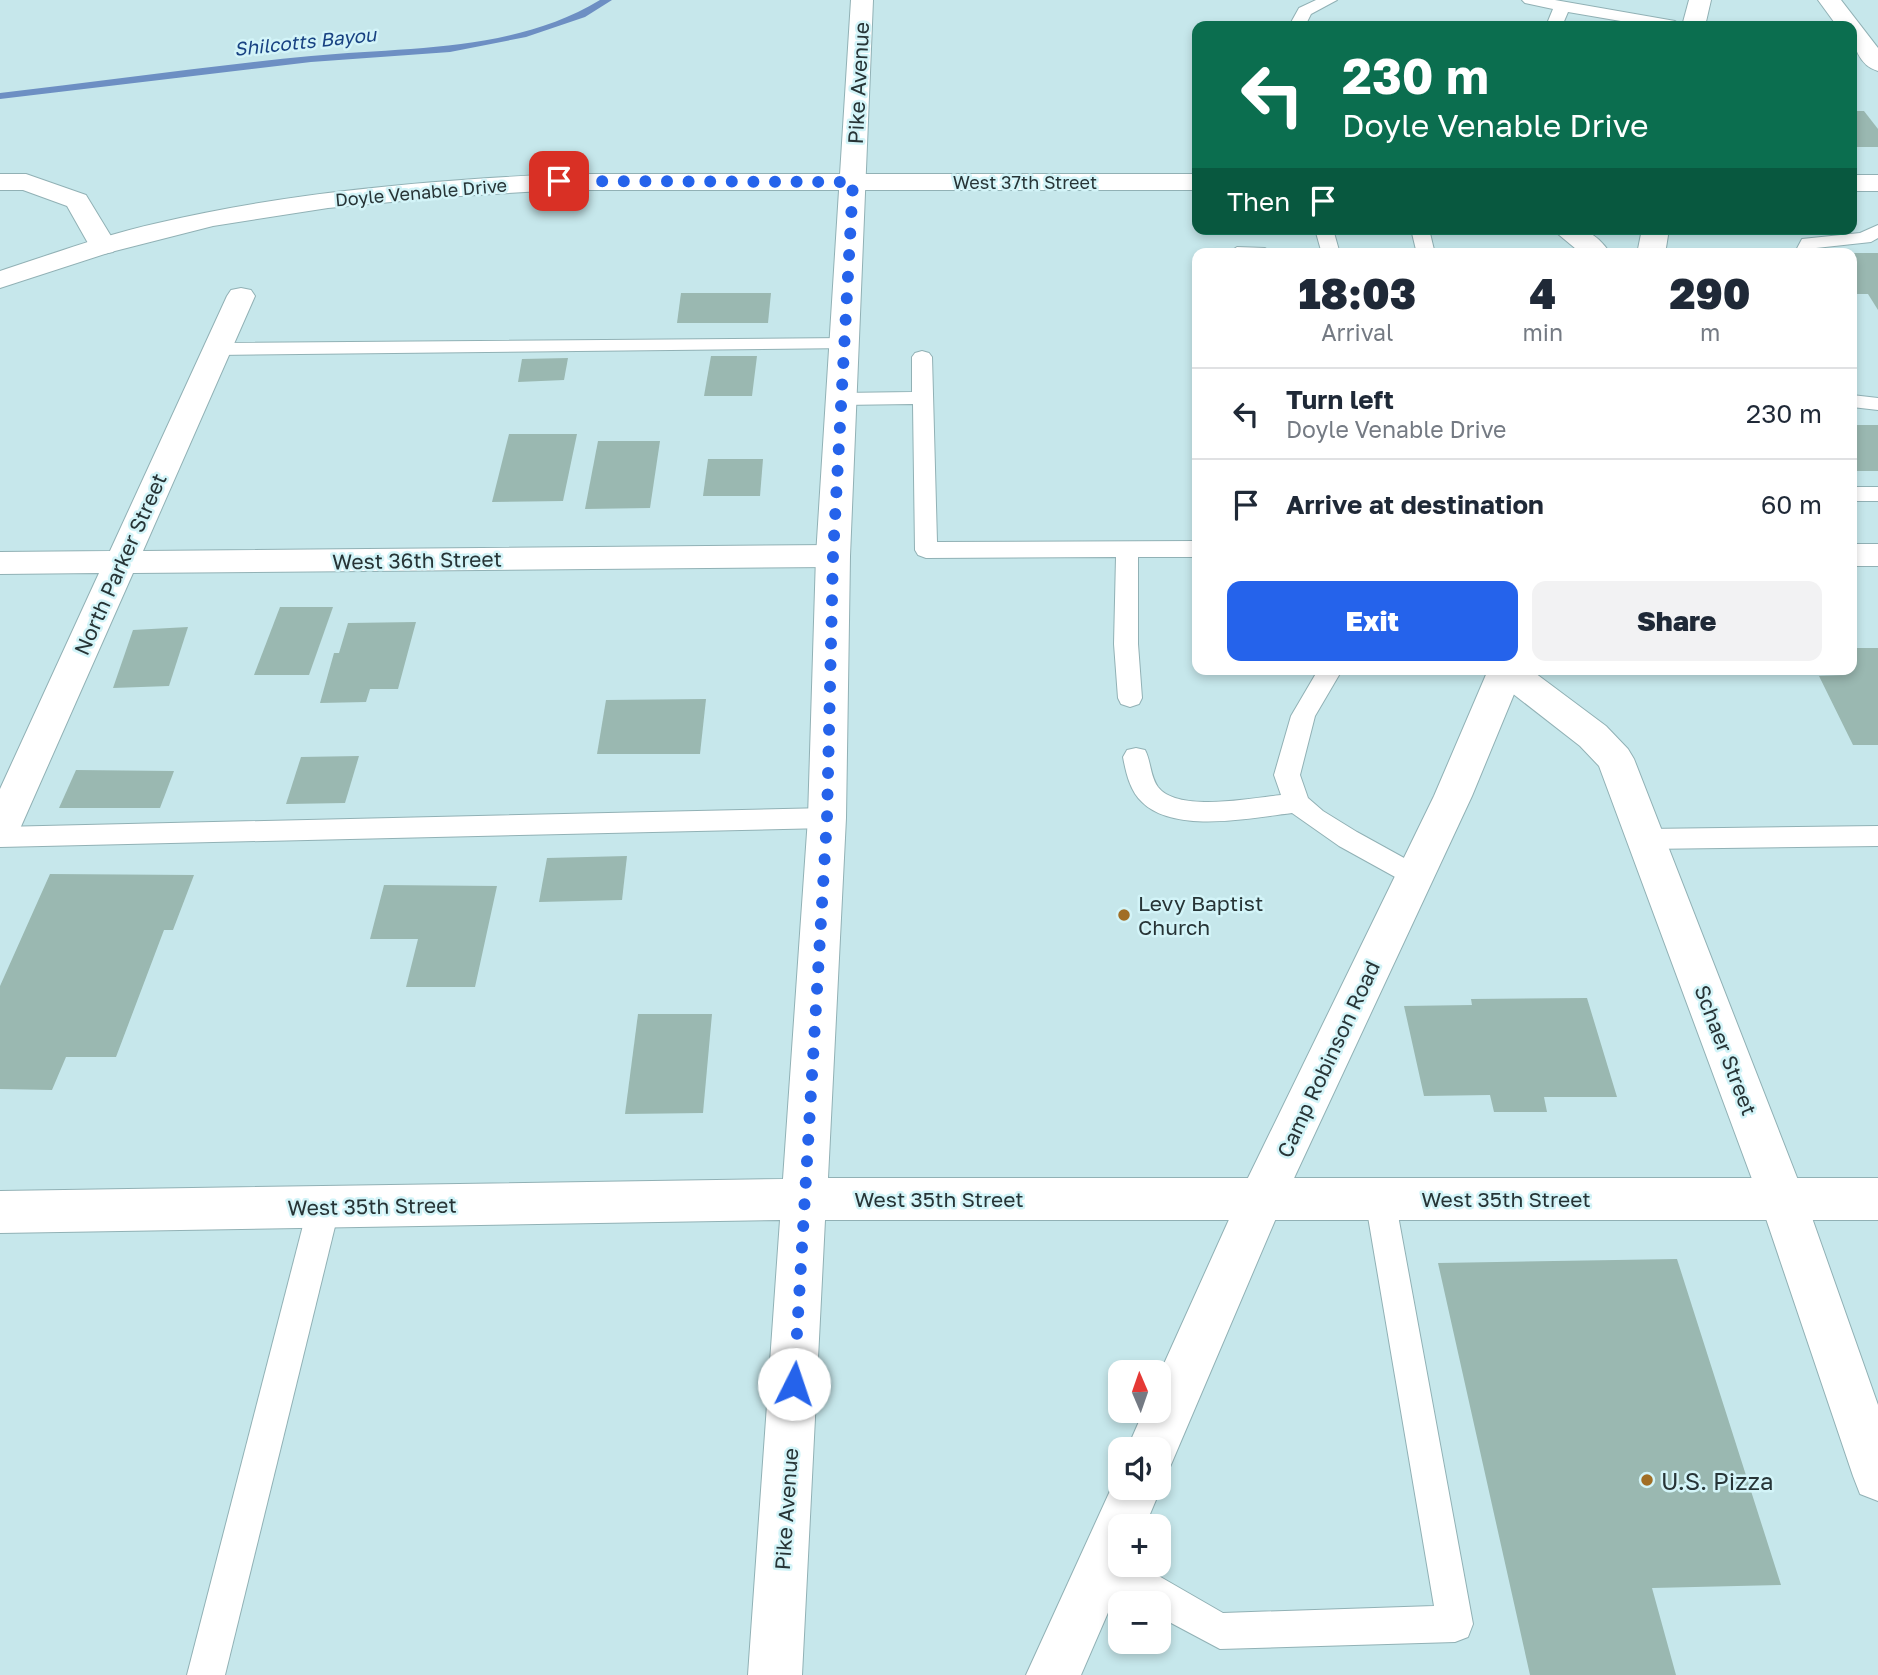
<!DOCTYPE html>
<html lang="en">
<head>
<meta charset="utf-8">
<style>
	body { margin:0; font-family:"Golos Text",sans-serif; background:#f2f2f3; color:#1f2937; height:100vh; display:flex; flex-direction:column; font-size:26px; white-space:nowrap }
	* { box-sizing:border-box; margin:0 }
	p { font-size:23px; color:#747a83 }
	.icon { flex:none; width:38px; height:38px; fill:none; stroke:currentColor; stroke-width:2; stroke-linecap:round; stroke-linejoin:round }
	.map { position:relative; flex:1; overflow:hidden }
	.details { position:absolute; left:1192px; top:248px; width:665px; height:427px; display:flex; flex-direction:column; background:#fff; border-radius:14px; box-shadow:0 4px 10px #0003 }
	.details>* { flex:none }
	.top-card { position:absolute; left:1192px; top:21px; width:665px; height:214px; border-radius:14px; box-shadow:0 4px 10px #0003; background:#0b6e4f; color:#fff; overflow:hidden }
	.needle { width:46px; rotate:358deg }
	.fabs { position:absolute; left:1108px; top:1360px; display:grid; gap:14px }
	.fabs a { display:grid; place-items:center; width:63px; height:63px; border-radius:14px; background:#fff; box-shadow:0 4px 10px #0003; font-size:35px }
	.pin { position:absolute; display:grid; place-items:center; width:60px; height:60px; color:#fff; margin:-30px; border-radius:14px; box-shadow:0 4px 10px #0006 }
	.me { position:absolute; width:77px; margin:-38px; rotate:4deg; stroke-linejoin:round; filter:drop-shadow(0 0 5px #0008) }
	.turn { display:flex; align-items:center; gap:24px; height:147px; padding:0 35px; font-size:32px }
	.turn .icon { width:91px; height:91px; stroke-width:2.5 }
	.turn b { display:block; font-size:49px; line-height:60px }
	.then { display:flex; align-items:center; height:66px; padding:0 35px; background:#0003; gap:14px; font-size:26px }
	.eta { display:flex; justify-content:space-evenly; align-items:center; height:119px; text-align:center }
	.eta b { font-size:42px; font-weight:800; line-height:49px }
	.action { display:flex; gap:14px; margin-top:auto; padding:14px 35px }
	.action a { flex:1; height:80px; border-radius:14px; background:#2563eb; color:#fff; font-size:28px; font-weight:800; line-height:80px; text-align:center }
	.action a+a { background:#f2f2f3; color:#1f2937 }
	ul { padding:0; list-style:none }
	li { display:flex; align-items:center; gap:21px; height:91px; padding:0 35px; border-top:2px solid #e0e1e3 }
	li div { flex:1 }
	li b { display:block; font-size:26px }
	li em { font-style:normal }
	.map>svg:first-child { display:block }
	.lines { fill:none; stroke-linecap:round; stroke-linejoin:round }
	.stream { fill:#6d8fc3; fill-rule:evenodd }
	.building { fill:#9ab8b1 }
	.service-casing { stroke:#91b1b5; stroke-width:2 }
	.minor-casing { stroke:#91b1b5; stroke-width:2 }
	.tertiary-casing { stroke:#91b1b5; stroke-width:2 }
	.secondary-casing { stroke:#91b1b5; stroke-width:2 }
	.service { fill:#fff; fill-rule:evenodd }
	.minor { fill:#fff; fill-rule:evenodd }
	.tertiary { fill:#fff; fill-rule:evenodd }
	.secondary { fill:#fff; fill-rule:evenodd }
	.route { stroke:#2563eb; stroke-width:12; stroke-dasharray:0 21.6 }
	.poi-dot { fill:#a16e25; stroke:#d3f4f8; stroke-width:2.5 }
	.labels { text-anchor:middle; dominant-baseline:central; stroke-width:5; stroke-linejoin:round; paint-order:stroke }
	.far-street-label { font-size:18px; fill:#273436; stroke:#d3f4f8 }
	.far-water-label { font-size:19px; font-style:italic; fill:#184282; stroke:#d3f4f8 }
	.street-label { font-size:21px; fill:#273436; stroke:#d3f4f8 }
	.poi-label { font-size:21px; fill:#273436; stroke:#d3f4f8; text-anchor:start }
	.near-poi-label { font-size:24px; fill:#273436; stroke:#d3f4f8; text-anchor:start }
</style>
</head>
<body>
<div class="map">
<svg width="1878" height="1675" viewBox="0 0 1878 1675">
	<rect width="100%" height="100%" fill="#c6e7eb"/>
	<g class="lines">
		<path class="stream" d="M 600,0 L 612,0 L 585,17 L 526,37 L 450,52 L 311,62 L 0,99 L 0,93 C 104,81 207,66 311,56 C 408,47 514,52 600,0 Z"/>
	</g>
	<g class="building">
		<path d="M 1852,111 L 1864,111 L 1878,129 L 1878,147 L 1852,147 Z"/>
		<path d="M 1852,253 L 1878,253 L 1878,310 L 1868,294 L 1852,294 Z"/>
		<path d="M 681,293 L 771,293 L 768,323 L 677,323 Z"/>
		<path d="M 711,356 L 757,356 L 752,396 L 704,396 Z"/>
		<path d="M 568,358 L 564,380 L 518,382 L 522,359 Z"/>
		<rect x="1852" y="425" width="26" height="46"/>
		<path d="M 509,434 L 577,434 L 563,501 L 492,502 Z"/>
		<path d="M 598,441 L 660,441 L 650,508 L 585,509 Z"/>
		<path d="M 708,459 L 763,459 L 760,496 L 703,496 Z"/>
		<path d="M 280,607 L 333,607 L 309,675 L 254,675 Z"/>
		<path d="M 416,622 L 398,689 L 370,689 L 366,702 L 320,703 L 334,653 L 339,653 L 348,623 Z"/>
		<path d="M 188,627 L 169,686 L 113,688 L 133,630 Z"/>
		<path d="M 1852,648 L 1878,648 L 1878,745 L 1853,745 L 1819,676 L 1846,675 L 1844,670 L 1852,670 Z"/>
		<path d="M 706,699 L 700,754 L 597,754 L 606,700 Z"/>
		<path d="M 359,756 L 345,803 L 286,804 L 301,757 Z"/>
		<path d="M 76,770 L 174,771 L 160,808 L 59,808 Z"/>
		<path d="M 627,856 L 622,900 L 539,902 L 547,858 Z"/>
		<path d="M 50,874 L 194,875 L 173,930 L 164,930 L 116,1057 L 66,1057 L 52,1090 L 0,1089 L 0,986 Z"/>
		<path d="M 384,885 L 497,886 L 475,987 L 406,987 L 418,939 L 370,939 Z"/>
		<path d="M 1587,998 L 1617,1097 L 1544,1097 L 1547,1112 L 1494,1112 L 1490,1095 L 1424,1096 L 1404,1006 L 1472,1005 L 1471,999 Z"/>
		<path d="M 638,1014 L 712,1014 L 703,1113 L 625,1114 Z"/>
		<path d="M 1677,1259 L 1781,1585 L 1652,1588 L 1676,1675 L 1530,1675 L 1438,1263 Z"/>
	</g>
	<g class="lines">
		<defs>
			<g id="service">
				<path d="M 1316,0 L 1337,0 L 1311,14 L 1305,26 L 1289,26 L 1299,8 Z"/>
				<path d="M 1522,0 L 1555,0 L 1675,21 L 1683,26 L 1650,26 L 1568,12 L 1562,26 L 1546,26 L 1553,9 L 1525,3 Z"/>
				<path d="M 1878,225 L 1878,238 L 1871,242 L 1816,248 L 1812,254 L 1794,254 L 1802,239 L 1860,233 Z"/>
				<path d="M 1315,229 L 1333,229 L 1340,254 L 1322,254 Z"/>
				<path d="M 1411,229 L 1429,229 L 1435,254 L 1417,254 Z"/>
				<path d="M 1237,247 L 1265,248 L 1274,254 L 1228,253 Z"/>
				<path d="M 845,338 L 852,340 L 855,344 L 852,348 L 217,355 L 210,353 L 207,349 L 210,345 L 217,343 Z"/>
				<path d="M 922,351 L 929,353 L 932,357 L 937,542 L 1197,541 L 1197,557 L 1138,557 L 1138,644 L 1142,698 L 1139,704 L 1130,707 L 1121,704 L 1118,698 L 1114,644 L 1116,557 L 926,558 L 918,555 L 915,550 L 913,404 L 841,405 L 834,403 L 831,399 L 834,395 L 841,393 L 912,392 L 912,357 L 915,353 Z"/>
				<path d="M 1852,395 L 1878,398 L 1878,410 L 1852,407 Z"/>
				<rect x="1852" y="487" width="26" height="14"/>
				<path d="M 1318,670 L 1342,670 L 1315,716 L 1300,775 L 1308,798 L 1323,811 L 1357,832 L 1424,869 L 1428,876 L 1424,883 L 1415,887 L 1406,883 L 1339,846 L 1292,813 C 1251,818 1174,834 1142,802 C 1130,791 1126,773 1123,757 L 1127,750 L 1136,748 L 1145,750 C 1151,761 1150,776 1158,787 C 1178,813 1252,798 1281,795 L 1274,775 L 1291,716 Z"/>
				<path d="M 827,808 L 836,811 L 840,818 L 836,825 L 827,828 L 0,847 L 0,827 Z"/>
				<path d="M 1878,826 L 1878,846 L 1646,849 L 1637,846 L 1633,839 L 1637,832 L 1646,829 Z"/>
				<path d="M 1380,1185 L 1391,1189 L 1395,1199 L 1473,1624 L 1468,1637 L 1455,1642 L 1220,1649 L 1158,1616 L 1158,1603 L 1136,1603 L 1089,1577 L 1084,1564 L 1089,1551 L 1102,1546 L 1120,1554 L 1120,1564 L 1138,1564 L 1223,1613 L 1434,1606 L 1365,1199 L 1369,1189 Z"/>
				<path d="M 324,1192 L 335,1196 L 340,1206 L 225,1675 L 187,1675 L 308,1206 L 313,1196 Z"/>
			</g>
			<g id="minor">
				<path d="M 1818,0 L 1841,0 L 1878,48 L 1878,71 C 1859,66 1852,44 1852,26 L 1837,26 Z"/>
				<path d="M 0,174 L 26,174 L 86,195 L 117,246 L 113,252 L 103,254 L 93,252 L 67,206 L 23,190 L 0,190 Z"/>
				<rect x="1852" y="175" width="26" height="16"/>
				<path d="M 241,288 L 251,290 L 255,296 L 143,551 L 833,545 L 845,548 L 850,556 L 845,564 L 833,567 L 133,573 L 19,831 L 14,842 L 0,846 L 0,789 L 99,573 L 0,574 L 0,552 L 110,551 L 227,296 L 231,290 Z"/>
				<rect x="1852" y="544" width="26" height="22"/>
				<path d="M 1488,670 L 1531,670 L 1606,726 L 1628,749 L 1634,759 L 1805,1198 L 1878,1405 L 1878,1501 L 1860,1494 L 1853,1476 L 1759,1198 L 1599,766 L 1580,746 L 1494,679 Z"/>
			</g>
			<path id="tertiary" d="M 851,0 L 873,0 L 850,556 L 846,818 L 828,1178 L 1878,1178 L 1878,1220 L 825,1220 L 802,1675 L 748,1675 L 780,1220 L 0,1233 L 0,1191 L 783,1179 L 808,818 L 816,556 Z"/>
			<g id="secondary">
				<path d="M 1689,0 L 1711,0 L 1705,26 L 1682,26 Z"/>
				<path d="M 559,174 L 1197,174 L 1197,190 L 559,190 L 444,197 L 328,208 L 213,226 L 111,252 L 0,288 L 0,271 C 52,254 104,235 158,223 C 290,192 424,181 559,174 Z"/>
				<path d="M 1552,229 C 1581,229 1592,227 1611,254 L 1582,254 Z"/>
				<path d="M 1642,229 L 1669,229 L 1665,254 L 1637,254 Z"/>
				<path d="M 1488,670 L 1524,670 L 1472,796 L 1282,1204 L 1170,1467 L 1158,1471 L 1158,1449 L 1127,1449 L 1144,1410 L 1158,1410 L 1158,1377 L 1245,1184 L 1434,796 Z"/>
				<path d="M 1120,1469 L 1120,1488 L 1158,1488 L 1158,1481 L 1161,1488 L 1145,1526 L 1120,1526 L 1120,1564 L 1129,1564 L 1081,1675 L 1026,1675 Z"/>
			</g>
		</defs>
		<use href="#service" class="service-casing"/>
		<use href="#minor" class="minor-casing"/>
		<use href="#tertiary" class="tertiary-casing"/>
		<use href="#secondary" class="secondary-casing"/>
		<use href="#service" class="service"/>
		<use href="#minor" class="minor"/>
		<use href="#tertiary" class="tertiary"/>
		<use href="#secondary" class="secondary"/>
	</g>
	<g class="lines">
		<path class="route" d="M 559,181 L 853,182 L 833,556 L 827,818 L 794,1384"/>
	</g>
	<g class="poi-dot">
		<circle cx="1124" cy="915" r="7"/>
		<circle cx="1647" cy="1480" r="7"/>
	</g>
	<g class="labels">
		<g class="far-street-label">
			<text x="1025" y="182">West 37th Street</text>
			<text transform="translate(421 192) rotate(-5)">Doyle Venable Drive</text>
		</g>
		<g class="far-water-label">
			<text transform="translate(305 41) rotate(-6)">Shilcotts Bayou</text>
		</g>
		<g class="street-label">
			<text transform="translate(858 83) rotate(-87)">Pike Avenue</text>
			<text transform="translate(417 560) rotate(-1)">West 36th Street</text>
			<text transform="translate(120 564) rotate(-66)">North Parker Street</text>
			<text transform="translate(1726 1050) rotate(69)">Schaer Street</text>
			<text transform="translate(1328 1059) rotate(-65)">Camp Robinson Road</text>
			<text x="939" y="1199">West 35th Street</text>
			<text x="1506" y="1199">West 35th Street</text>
			<text transform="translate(372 1206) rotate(-1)">West 35th Street</text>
			<text transform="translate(786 1509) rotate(-86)">Pike Avenue</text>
		</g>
		<g class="poi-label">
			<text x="1138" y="903">Levy Baptist<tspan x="1138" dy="24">Church</tspan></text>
		</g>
		<g class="near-poi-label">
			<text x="1661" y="1480">U.S. Pizza</text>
		</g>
	</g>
</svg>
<div class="fabs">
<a><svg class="needle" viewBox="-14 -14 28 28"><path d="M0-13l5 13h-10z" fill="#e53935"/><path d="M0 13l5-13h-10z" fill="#747a83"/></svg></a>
<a><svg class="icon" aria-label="sound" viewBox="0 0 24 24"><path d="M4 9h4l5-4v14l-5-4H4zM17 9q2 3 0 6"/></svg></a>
<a>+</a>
<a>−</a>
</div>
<div class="pin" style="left:559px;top:181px;background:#d93025"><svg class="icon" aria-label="arrive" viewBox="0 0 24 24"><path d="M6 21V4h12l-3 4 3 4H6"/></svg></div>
<svg class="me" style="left:794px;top:1384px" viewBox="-20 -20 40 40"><circle r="19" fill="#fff"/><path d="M0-13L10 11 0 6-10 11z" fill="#2563eb"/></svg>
<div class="top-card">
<div class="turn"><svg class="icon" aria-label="left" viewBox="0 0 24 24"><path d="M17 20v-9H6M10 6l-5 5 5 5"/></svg><div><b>230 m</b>Doyle Venable Drive</div></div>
<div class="then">Then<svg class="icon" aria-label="arrive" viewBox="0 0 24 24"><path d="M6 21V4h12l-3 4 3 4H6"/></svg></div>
</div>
<section class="details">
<div class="eta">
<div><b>18:03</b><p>Arrival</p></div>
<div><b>4</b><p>min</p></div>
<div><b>290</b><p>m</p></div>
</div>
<ul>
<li><svg class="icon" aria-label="left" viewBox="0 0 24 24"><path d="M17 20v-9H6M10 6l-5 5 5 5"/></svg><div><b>Turn left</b><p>Doyle Venable Drive</p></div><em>230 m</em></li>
<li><svg class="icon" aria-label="arrive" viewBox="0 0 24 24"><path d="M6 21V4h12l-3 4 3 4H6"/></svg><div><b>Arrive at destination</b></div><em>60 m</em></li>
</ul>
<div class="action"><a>Exit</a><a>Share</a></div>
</section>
</div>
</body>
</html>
